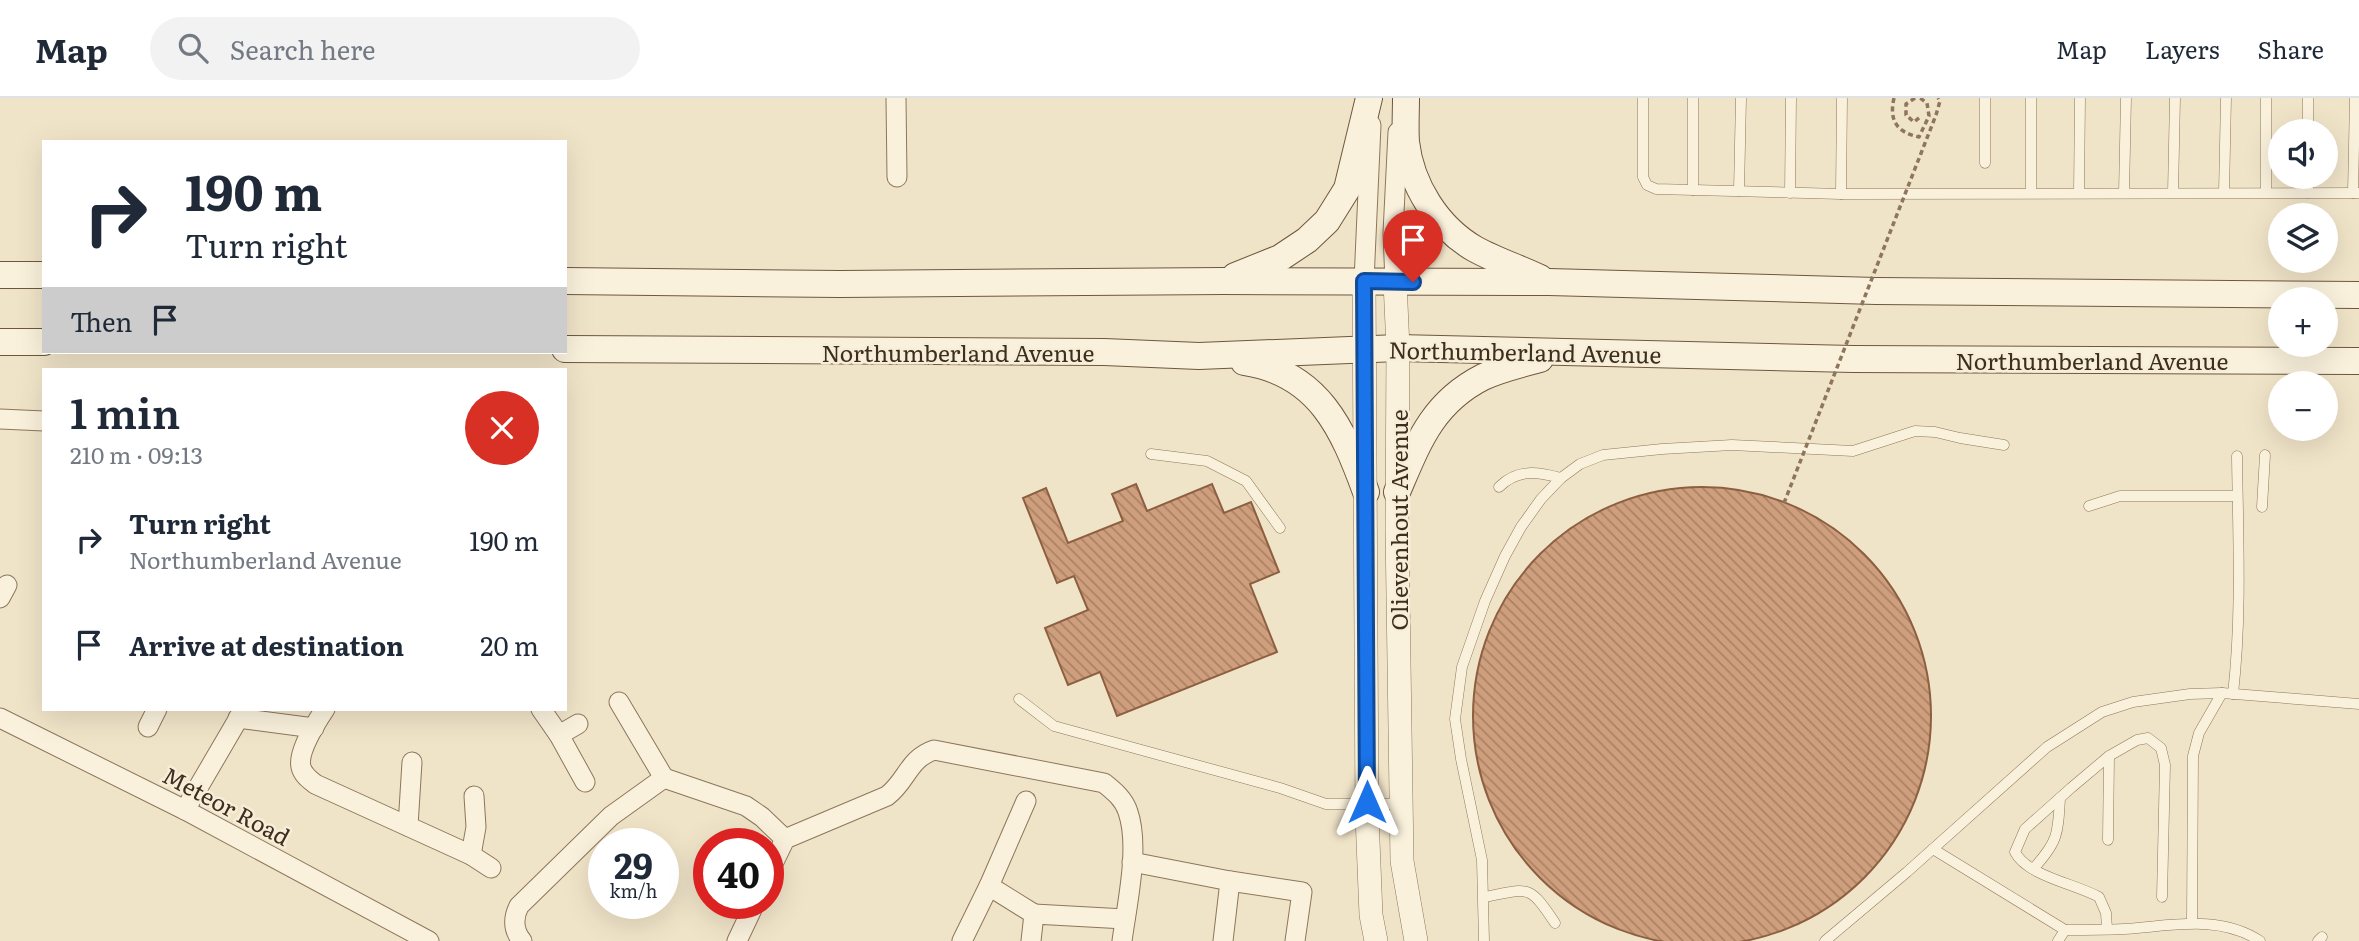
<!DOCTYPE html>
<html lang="en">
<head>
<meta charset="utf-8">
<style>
	body { margin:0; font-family:Literata,serif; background:#f2f2f3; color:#1f2937; height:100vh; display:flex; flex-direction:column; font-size:26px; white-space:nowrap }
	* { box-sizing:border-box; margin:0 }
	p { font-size:23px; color:#747a83 }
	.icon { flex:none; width:38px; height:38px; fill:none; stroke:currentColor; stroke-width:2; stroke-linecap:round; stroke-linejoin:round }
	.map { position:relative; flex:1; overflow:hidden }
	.side { position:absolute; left:42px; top:270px; width:525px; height:343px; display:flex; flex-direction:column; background:#fff; border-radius:0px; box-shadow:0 7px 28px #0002 }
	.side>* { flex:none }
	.hud { position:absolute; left:42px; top:42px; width:525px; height:214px; border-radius:0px; box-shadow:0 7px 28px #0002; background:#fff; color:#1f2937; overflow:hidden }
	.controls { position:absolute; left:2268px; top:21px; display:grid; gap:14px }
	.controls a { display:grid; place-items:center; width:70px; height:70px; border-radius:50%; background:#fff; box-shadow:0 7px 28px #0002; font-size:35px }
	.speed { position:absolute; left:588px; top:730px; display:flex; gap:14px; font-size:35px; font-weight:700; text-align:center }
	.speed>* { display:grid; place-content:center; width:91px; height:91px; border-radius:50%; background:#fff; box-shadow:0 7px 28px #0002; line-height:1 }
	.speed small { font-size:18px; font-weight:400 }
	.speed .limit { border:10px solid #d22; background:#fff; color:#111 }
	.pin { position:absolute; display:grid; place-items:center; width:60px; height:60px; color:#fff; margin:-72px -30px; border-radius:50% 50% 50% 0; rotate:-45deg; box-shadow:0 0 7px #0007 }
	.pin .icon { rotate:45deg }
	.me { position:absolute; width:77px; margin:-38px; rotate:0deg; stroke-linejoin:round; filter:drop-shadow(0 0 5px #0008) }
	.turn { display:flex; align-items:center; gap:24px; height:147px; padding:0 28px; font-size:32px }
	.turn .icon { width:91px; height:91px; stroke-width:2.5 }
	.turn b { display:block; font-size:49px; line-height:60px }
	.then { display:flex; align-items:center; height:66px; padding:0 28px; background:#0003; gap:14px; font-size:26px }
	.round { display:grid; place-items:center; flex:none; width:74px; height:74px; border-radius:37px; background:#f2f2f3 }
	.head { display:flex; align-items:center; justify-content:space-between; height:119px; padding:0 28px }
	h1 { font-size:42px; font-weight:600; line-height:52px }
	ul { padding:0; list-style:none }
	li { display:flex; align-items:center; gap:21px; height:105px; padding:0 28px }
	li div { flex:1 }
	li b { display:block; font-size:26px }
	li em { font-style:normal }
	header { display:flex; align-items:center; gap:42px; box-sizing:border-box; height:98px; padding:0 35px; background:#fff; border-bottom:2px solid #e0e1e3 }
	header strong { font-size:33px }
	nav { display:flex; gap:38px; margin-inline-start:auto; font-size:24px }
	.search { width:490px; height:63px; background:#f2f2f3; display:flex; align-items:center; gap:18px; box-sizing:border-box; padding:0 24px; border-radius:38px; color:#747a83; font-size:26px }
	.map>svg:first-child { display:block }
	.building { fill:url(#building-back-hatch); stroke:#8d5f41; stroke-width:2 }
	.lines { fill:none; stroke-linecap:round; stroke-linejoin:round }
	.service-casing { stroke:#8d765c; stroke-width:11 }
	.minor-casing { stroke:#8d765c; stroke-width:21 }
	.tertiary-casing { stroke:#8d765c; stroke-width:24 }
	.secondary-casing { stroke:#6f573f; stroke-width:28 }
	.path { stroke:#8d765c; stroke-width:3.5; stroke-dasharray:5 3.5; stroke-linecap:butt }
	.service { stroke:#faf1dc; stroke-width:10 }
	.minor { stroke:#faf1dc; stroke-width:19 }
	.tertiary { stroke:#faf1dc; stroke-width:23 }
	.secondary { stroke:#faf1dc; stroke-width:26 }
	.path-bridge { stroke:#8d765c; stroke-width:3.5; stroke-dasharray:5 3.5; stroke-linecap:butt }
	.route-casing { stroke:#114b97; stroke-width:18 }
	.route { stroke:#1a73e8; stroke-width:12 }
	.labels { text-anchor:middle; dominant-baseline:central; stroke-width:5; stroke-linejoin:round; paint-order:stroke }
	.street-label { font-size:23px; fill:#3d2e20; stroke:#f7eed8 }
</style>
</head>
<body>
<header>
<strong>Map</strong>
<div class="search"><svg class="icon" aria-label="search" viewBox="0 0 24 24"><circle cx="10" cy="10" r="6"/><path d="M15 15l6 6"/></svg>Search here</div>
<nav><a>Map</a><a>Layers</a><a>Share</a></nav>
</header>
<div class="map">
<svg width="2359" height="843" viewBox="0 0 2359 843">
	<defs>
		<pattern id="building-back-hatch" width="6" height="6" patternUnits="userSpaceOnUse" patternTransform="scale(1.75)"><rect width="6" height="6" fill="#cf9f7d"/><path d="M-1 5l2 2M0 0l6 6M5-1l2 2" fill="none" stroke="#a98266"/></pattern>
	</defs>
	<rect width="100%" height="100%" fill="#f0e4c8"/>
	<g class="building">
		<path d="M 1136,386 L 1147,413 L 1212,386 L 1224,415 L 1251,404 L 1279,474 L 1250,486 L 1277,554 L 1117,618 L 1100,574 L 1068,587 L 1045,530 L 1088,512 L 1074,478 L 1057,485 L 1023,400 L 1046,390 L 1068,445 L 1123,423 L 1112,396 Z"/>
		<circle cx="1702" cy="618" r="229"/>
	</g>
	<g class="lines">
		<defs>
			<g id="service">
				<path d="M 1643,0 L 1643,79 L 1647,87 L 1656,91 L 1841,96 L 2359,95"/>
				<path d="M 1693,0 L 1693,92"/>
				<path d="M 1985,0 L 1985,65"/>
				<path d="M 2031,0 L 2031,95"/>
				<path d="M 2308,33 L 2308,0"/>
				<path d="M 1739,93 L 1741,0"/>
				<path d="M 2266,94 L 2266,0"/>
				<path d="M 1790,95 L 1791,0"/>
				<path d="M 2079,95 L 2080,0"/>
				<path d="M 2124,95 L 2126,0"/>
				<path d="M 2173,95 L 2175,0"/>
				<path d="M 2224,95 L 2226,0"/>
				<path d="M 2308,95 L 2308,79"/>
				<path d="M 2353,95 L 2355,0"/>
				<path d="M 1841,96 L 1842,0"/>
				<path d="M 1151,356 L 1207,363 L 1246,383 L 1280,430"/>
				<path d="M 1499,389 C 1518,370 1538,374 1561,380"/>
				<path d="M 2089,408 L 2120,398 L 2237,398"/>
				<path d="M 2262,409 L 2265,357"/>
				<path d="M 2233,596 C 2242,517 2238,437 2237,358"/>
				<path d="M 1019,601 L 1054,628 L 1280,690 L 1326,706 L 1400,706"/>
				<path d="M 2108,742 L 2109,658"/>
				<path d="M 1933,751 L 2065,832"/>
				<path d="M 2033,771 C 2058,744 2058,736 2060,700"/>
				<path d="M 1485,799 C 1529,790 1529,786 1555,825"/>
				<path d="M 2192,825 L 2193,658 L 2199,635 L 2222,595"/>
				<path d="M 2107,831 L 2106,815 L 2099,799 C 2076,786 2027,778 2015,754 L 2025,731 L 2071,690 L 2109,658 L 2137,642 L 2148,640 L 2161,650 L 2165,667 L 2162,799"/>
				<path d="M 1484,843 L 1482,762 L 1461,661 L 1455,621 L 1462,569 L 1485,503 L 1505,458 L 1521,429 L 1541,401 L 1561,380 L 1580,366 L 1603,357 L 1662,351 L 1732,347 L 1853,353 L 1915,333 L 1935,334 L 1960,340 L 2004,347"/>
				<path d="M 1825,843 L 1907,774 L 2047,649 L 2102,614 L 2133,604 L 2190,596 L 2222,595 L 2359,606"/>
				<path d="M 2058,843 L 2065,832 C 2084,832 2104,832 2124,831 C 2171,828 2219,816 2260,843"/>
				<path d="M 2318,843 L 2322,839"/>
			</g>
			<g id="minor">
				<path d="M 896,0 L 897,79"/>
				<path d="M 1364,183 L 1371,27"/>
				<path d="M 1395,184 L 1393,135 L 1398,34"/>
				<path d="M 0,321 L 44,323"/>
				<path d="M 0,500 L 7,487"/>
				<path d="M 619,604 L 664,680"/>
				<path d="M 325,611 C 317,623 297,654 301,669 C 303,677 309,681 315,686 L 471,757 L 491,770"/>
				<path d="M 541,611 L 559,637 L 585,684"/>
				<path d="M 0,620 L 185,712 L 429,843"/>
				<path d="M 238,620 L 314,630"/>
				<path d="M 148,629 L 157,611"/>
				<path d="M 559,637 L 578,626"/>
				<path d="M 664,680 L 746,708 L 762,719 L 785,741"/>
				<path d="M 1026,703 L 989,788 L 1034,816"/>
				<path d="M 185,712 L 244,611"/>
				<path d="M 408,728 L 412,664"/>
				<path d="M 471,757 L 476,729 L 474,698"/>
				<path d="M 1132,764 L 1230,783 L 1223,843"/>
				<path d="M 768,776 L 785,741 L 887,698 C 907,683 908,661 934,652 L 1104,685 C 1114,693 1124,701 1128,714 C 1140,749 1127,806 1122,843"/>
				<path d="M 1230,783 L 1302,794 L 1295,843"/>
				<path d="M 522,843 C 513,832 513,820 519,808 L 611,718 L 664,680"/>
				<path d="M 737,843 L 755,805"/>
				<path d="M 962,843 L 989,788"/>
				<path d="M 1031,843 L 1034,816 L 1125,821"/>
			</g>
			<g id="tertiary">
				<path d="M 1364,183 L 1367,718 L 1371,817 L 1376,843"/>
				<path d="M 1395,184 L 1398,250 L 1397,431 L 1402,763 L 1416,843"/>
			</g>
			<g id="secondary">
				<path d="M 1406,0 C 1406,14 1405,30 1406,44 C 1411,87 1437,129 1475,151 C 1495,162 1519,170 1540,180"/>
				<path d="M 0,177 L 44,177"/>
				<path d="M 1235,178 L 1280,160 L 1307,142 L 1327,123 L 1347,91 L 1369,0"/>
				<path d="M 565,183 L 840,186 L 1223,183 L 1549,184 L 1876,193 L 2359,197"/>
				<path d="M 0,244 L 44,244"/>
				<path d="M 565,251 L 1104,254 L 1199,258 L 1398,250 L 1853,261 L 2359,263"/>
				<path d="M 1244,264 C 1319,275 1343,331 1366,394"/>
				<path d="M 1397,394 C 1418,345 1432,305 1483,279 C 1500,271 1521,266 1540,261"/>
			</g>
		</defs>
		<use href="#service" class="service-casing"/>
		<use href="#minor" class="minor-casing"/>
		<use href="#tertiary" class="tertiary-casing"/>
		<use href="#secondary" class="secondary-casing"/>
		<g class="path">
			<path d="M 1894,0 C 1889,22 1896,34 1919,39 L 1929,18 L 1927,5 L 1920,0"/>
			<path d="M 1915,0 L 1906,6 L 1906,17 L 1914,24 L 1920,19"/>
		</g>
		<use href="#service" class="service"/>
		<use href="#minor" class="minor"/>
		<use href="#tertiary" class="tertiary"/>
		<use href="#secondary" class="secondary"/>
		<path class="path-bridge" d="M 1784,405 L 1936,17 L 1940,3 L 1938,0"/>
	</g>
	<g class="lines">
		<defs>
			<path id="route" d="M 1367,704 L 1364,183 L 1413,184"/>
		</defs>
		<use href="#route" class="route-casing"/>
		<use href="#route" class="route"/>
	</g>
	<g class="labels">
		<g class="street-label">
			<text transform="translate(1525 253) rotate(1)">Northumberland Avenue</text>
			<text x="958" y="254">Northumberland Avenue</text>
			<text x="2092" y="262">Northumberland Avenue</text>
			<text transform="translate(1398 422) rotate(-90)">Olievenhout Avenue</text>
			<text transform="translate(227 707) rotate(28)">Meteor Road</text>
		</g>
	</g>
</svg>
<div class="controls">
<a><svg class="icon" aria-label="sound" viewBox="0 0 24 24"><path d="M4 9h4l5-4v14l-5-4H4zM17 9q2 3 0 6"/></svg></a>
<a><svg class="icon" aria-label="layers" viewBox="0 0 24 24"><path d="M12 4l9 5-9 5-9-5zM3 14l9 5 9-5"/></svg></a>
<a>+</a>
<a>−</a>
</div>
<div class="speed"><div>29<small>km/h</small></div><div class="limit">40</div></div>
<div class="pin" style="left:1413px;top:184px;background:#d93025"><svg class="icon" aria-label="arrive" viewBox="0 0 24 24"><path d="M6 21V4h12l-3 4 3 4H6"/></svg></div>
<svg class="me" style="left:1367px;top:704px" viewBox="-20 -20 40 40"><path d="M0-17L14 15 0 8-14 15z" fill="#1a73e8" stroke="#fff" stroke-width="4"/></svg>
<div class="hud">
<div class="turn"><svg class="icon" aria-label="right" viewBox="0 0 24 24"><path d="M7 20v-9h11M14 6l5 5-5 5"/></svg><div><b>190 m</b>Turn right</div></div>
<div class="then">Then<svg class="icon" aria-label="arrive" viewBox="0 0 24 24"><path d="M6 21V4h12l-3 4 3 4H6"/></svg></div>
</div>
<section class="side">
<div class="head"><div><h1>1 min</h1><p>210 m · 09:13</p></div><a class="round" style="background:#d93025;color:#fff"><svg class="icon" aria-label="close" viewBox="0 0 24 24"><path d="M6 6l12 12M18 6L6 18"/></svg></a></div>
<ul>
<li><svg class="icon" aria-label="right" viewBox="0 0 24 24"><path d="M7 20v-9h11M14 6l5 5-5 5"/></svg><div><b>Turn right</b><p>Northumberland Avenue</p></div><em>190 m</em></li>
<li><svg class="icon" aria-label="arrive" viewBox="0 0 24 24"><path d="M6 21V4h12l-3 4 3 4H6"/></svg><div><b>Arrive at destination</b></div><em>20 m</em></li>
</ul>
</section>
</div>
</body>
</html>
